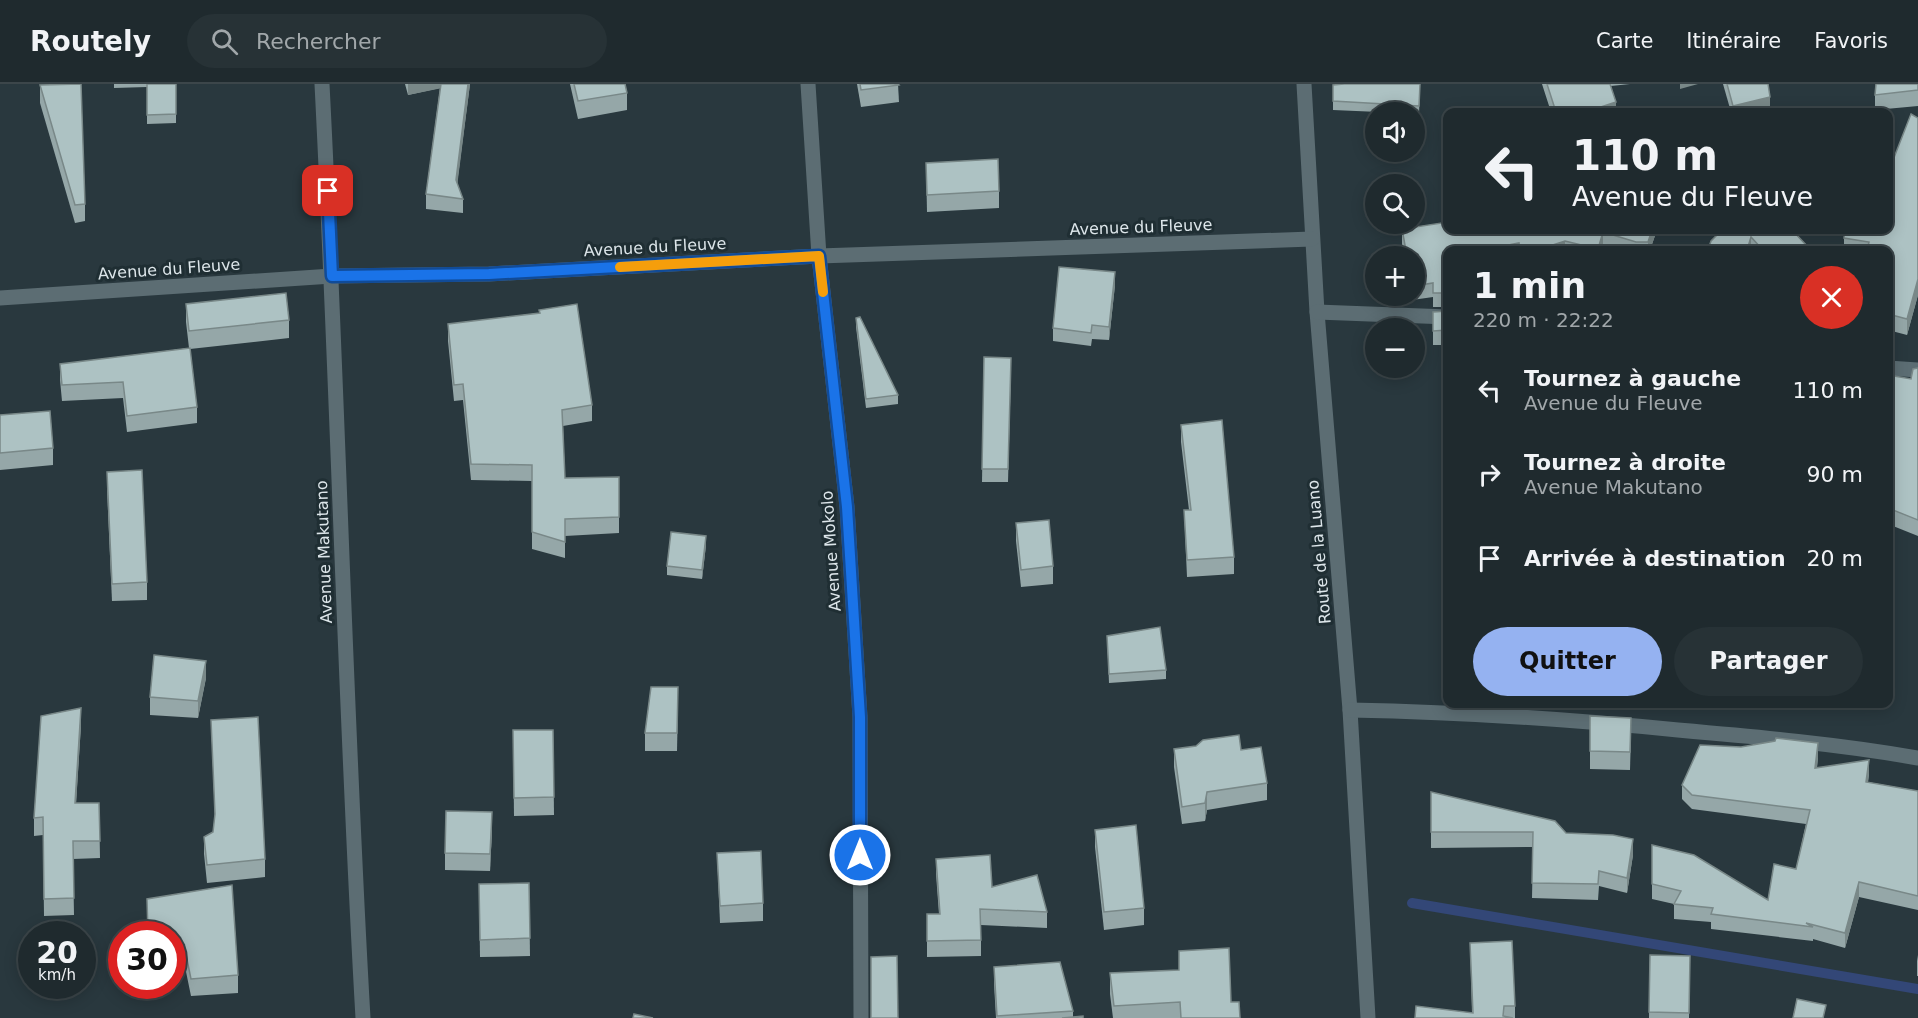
<!DOCTYPE html>
<html lang="fr">
<head>
<meta charset="utf-8">
<style>
	body { margin:0; font-family:"DejaVu Sans",sans-serif; background:#273236; color:#f1f3f6; height:100vh; display:flex; flex-direction:column; font-size:22px; white-space:nowrap }
	* { box-sizing:border-box; margin:0 }
	p { font-size:20px; color:#a1a7aa }
	.icon { flex:none; width:33px; height:33px; fill:none; stroke:currentColor; stroke-width:2; stroke-linecap:round; stroke-linejoin:round }
	.map { position:relative; flex:1; overflow:hidden }
	.panel { position:absolute; left:1443px; top:162px; width:450px; height:462px; display:flex; flex-direction:column; background:#1f2a2e; border-radius:12px; box-shadow:0 3px 15px #0003,0 0 0 2px #3c464a }
	.panel>* { flex:none }
	.guide { position:absolute; left:1443px; top:24px; width:450px; height:126px; border-radius:12px; box-shadow:0 3px 15px #0003,0 0 0 2px #3c464a; background:#1f2a2e; color:#f1f3f6; overflow:hidden }
	.controls { position:absolute; left:1365px; top:18px; display:grid; gap:12px }
	.controls a { display:grid; place-items:center; width:60px; height:60px; border-radius:50%; background:#1f2a2e; box-shadow:0 3px 15px #0003,0 0 0 2px #3c464a; font-size:30px }
	.speed { position:absolute; left:18px; top:837px; display:flex; gap:12px; font-size:30px; font-weight:700; text-align:center }
	.speed>* { display:grid; place-content:center; width:78px; height:78px; border-radius:50%; background:#1f2a2e; box-shadow:0 3px 15px #0003,0 0 0 2px #3c464a; line-height:1 }
	.speed small { font-size:15px; font-weight:400 }
	.speed .limit { border:9px solid #d22; background:#fff; color:#111 }
	.pin { position:absolute; display:grid; place-items:center; width:51px; height:51px; color:#fff; margin:-26px; border-radius:12px; box-shadow:0 3px 9px #0006 }
	.me { position:absolute; width:66px; margin:-33px; rotate:0deg; stroke-linejoin:round; filter:drop-shadow(0 0 4px #0008) }
	.turn { display:flex; align-items:center; gap:21px; height:126px; padding:0 30px; font-size:27px }
	.turn .icon { width:78px; height:78px; stroke-width:2.5 }
	.turn b { display:block; font-size:42px; line-height:51px }
	.round { display:grid; place-items:center; flex:none; width:63px; height:63px; border-radius:32px; background:#273236 }
	.headline { display:flex; align-items:center; justify-content:space-between; height:102px; padding:0 30px }
	h1 { font-size:36px; font-weight:700; line-height:45px }
	.primary-button { display:flex; gap:12px; margin-top:auto; padding:12px 30px }
	.primary-button a { flex:1; height:69px; border-radius:36px; background:#95b2f1; color:#111; font-size:24px; font-weight:700; line-height:69px; text-align:center }
	.primary-button a+a { background:#273236; color:#f1f3f6 }
	ul { padding:0; list-style:none }
	li { display:flex; align-items:center; gap:18px; height:84px; padding:0 30px }
	li div { flex:1 }
	li b { display:block; font-size:22px }
	li em { font-style:normal }
	header { display:flex; align-items:center; gap:36px; box-sizing:border-box; height:84px; padding:0 30px; background:#1f2a2e; border-bottom:2px solid #3c464a }
	header strong { font-size:28px }
	nav { display:flex; gap:33px; margin-inline-start:auto; font-size:21px }
	.search { width:420px; height:54px; background:#273236; display:flex; align-items:center; gap:15px; box-sizing:border-box; padding:0 21px; border-radius:33px; color:#a1a7aa; font-size:22px }
	.map>svg:first-child { display:block }
	.lines { fill:none; stroke-linecap:round; stroke-linejoin:round }
	.stream { stroke:#334777; stroke-width:10 }
	.minor { stroke:#5c6d73; stroke-width:15 }
	.wall { fill:#95a7a8 }
	.shaded-wall { fill:#798888 }
	.building { fill:#adc2c3; stroke:#798888; stroke-width:1.5 }
	.route-casing { stroke:#114b97; stroke-width:15 }
	.route { stroke:#1a73e8; stroke-width:10 }
	.slow { stroke:#f59e0b; stroke-width:10 }
	.labels { text-anchor:middle; dominant-baseline:central; stroke-width:6; stroke-linejoin:round; paint-order:stroke }
	.street-label { font-size:16px; fill:#dde6ea; stroke:#1f2e33 }
</style>
</head>
<body>
<header>
<strong>Routely</strong>
<div class="search"><svg class="icon" aria-label="search" viewBox="0 0 24 24"><circle cx="10" cy="10" r="6"/><path d="M15 15l6 6"/></svg>Rechercher</div>
<nav><a>Carte</a><a>Itinéraire</a><a>Favoris</a></nav>
</header>
<div class="map">
<svg width="1918" height="934" viewBox="0 0 1918 934">
	<rect width="100%" height="100%" fill="#29383e"/>
	<g class="lines">
		<path class="stream" d="M 1412,819 L 1918,905"/>
		<g class="minor">
			<path d="M 322,0 C 338,311 345,623 363,934"/>
			<path d="M 808,0 L 819,172 L 847,423 L 860,633 L 861,934"/>
			<path d="M 1304,0 L 1317,228 L 1350,626 L 1368,934"/>
			<path d="M 0,214 L 332,192 L 489,190 L 819,172 L 1312,155"/>
			<path d="M 1317,228 L 1448,233"/>
			<path d="M 1888,284 L 1918,286"/>
			<path d="M 1350,626 C 1459,628 1568,635 1678,646 C 1758,653 1838,660 1918,674"/>
		</g>
	</g>
	<g class="wall">
		<path d="M 114,0 L 176,0 L 176,39 L 147,40 L 147,3 L 114,4 Z"/>
		<path d="M 405,0 L 470,0 L 457,100 L 463,115 L 463,129 L 426,125 L 426,110 L 440,4 L 408,11 Z"/>
		<path d="M 570,0 L 625,0 L 627,9 L 627,26 L 578,35 Z"/>
		<path d="M 857,0 L 898,0 L 899,18 L 861,23 Z"/>
		<path d="M 1420,0 L 1419,31 L 1414,31 L 1414,28 L 1379,28 L 1333,26 L 1333,1 Z"/>
		<path d="M 1542,0 L 1630,0 L 1611,2 L 1616,28 L 1551,28 Z"/>
		<path d="M 1723,0 L 1768,0 L 1770,27 L 1763,28 L 1731,28 Z"/>
		<path d="M 1918,0 L 1918,22 L 1875,26 L 1875,11 Z"/>
		<path d="M 40,1 L 85,120 L 85,137 L 75,139 L 40,19 Z"/>
		<path d="M 1918,34 L 1918,211 L 1907,251 L 1888,246 L 1888,166 L 1844,166 L 1844,154 L 1888,146 Z"/>
		<path d="M 926,79 L 999,107 L 999,124 L 927,128 Z"/>
		<path d="M 1402,145 L 1657,146 L 1650,166 L 1617,166 L 1603,162 L 1602,166 L 1448,166 L 1448,223 L 1433,223 L 1433,213 L 1412,216 L 1412,212 L 1414,212 L 1414,172 L 1405,172 L 1402,160 Z"/>
		<path d="M 1722,146 L 1808,166 L 1708,166 Z"/>
		<path d="M 1115,201 L 1109,256 L 1092,255 L 1091,262 L 1053,257 L 1053,244 Z"/>
		<path d="M 186,220 L 289,236 L 289,254 L 190,265 L 197,323 L 197,339 L 127,348 L 123,314 L 62,317 L 60,296 L 60,280 L 189,264 L 186,238 Z"/>
		<path d="M 539,226 L 592,321 L 592,337 L 563,342 L 565,394 L 619,393 L 619,449 L 565,452 L 565,474 L 532,465 L 532,397 L 471,396 L 463,316 L 454,317 L 448,257 L 448,240 L 539,229 Z"/>
		<path d="M 1448,227 L 1448,261 L 1433,261 L 1433,228 Z"/>
		<path d="M 856,234 L 898,311 L 898,320 L 866,324 L 856,243 Z"/>
		<path d="M 984,273 L 1011,287 L 1008,398 L 982,398 Z"/>
		<path d="M 1918,284 L 1918,452 L 1888,440 L 1888,291 L 1911,295 Z"/>
		<path d="M 0,331 L 53,364 L 53,381 L 0,386 Z"/>
		<path d="M 1181,341 L 1234,473 L 1234,490 L 1187,493 L 1184,426 L 1189,426 L 1181,358 Z"/>
		<path d="M 107,388 L 147,498 L 147,516 L 112,517 L 107,405 Z"/>
		<path d="M 1016,439 L 1053,482 L 1053,500 L 1021,503 L 1016,457 Z"/>
		<path d="M 706,461 L 702,495 L 667,491 L 667,482 Z"/>
		<path d="M 1107,552 L 1166,586 L 1166,595 L 1109,599 Z"/>
		<path d="M 206,594 L 198,634 L 150,631 L 150,613 Z"/>
		<path d="M 678,620 L 677,667 L 645,667 L 645,649 Z"/>
		<path d="M 1590,632 L 1631,651 L 1630,686 L 1590,685 Z"/>
		<path d="M 211,636 L 265,775 L 265,793 L 207,799 L 204,770 L 204,753 L 213,748 L 215,735 Z"/>
		<path d="M 81,641 L 76,719 L 99,719 L 100,774 L 73,775 L 74,831 L 44,832 L 43,751 L 34,752 L 34,734 Z"/>
		<path d="M 513,646 L 553,646 L 554,731 L 514,732 Z"/>
		<path d="M 1174,665 L 1241,666 L 1267,699 L 1267,716 L 1207,726 L 1205,737 L 1182,740 L 1174,683 Z"/>
		<path d="M 1818,673 L 1817,684 L 1869,690 L 1868,698 L 1918,707 L 1918,826 L 1859,813 L 1845,864 L 1813,855 L 1813,857 L 1711,845 L 1711,838 L 1674,835 L 1674,820 L 1652,815 L 1652,761 L 1768,816 L 1796,785 L 1806,740 L 1692,725 L 1682,715 L 1682,701 Z"/>
		<path d="M 1431,708 L 1566,749 L 1633,771 L 1627,809 L 1599,802 L 1598,816 L 1532,814 L 1533,763 L 1431,764 Z"/>
		<path d="M 492,746 L 490,787 L 445,786 L 445,769 Z"/>
		<path d="M 1095,746 L 1144,824 L 1144,841 L 1104,846 L 1095,763 Z"/>
		<path d="M 717,769 L 763,819 L 763,837 L 720,839 Z"/>
		<path d="M 936,775 L 992,803 L 1047,828 L 1047,844 L 981,841 L 981,872 L 927,873 L 927,830 L 939,830 L 936,790 Z"/>
		<path d="M 529,799 L 530,872 L 480,873 L 479,800 Z"/>
		<path d="M 147,815 L 238,891 L 238,909 L 191,912 L 184,878 L 172,878 L 172,850 L 147,850 Z"/>
		<path d="M 1470,859 L 1515,922 L 1515,934 L 1415,934 L 1472,929 Z"/>
		<path d="M 1179,867 L 1231,918 L 1240,934 L 1113,934 L 1110,910 L 1110,889 L 1179,886 Z"/>
		<path d="M 1650,871 L 1690,890 L 1689,934 L 1649,934 Z"/>
		<path d="M 1918,871 L 1918,892 L 1917,892 L 1917,877 Z"/>
		<path d="M 994,883 L 1073,927 L 1073,933 L 1083,934 L 996,934 L 994,900 Z"/>
	</g>
	<g class="shaded-wall">
		<path d="M 408,0 L 442,0 L 442,4 L 408,11 Z"/>
		<path d="M 468,0 L 470,0 L 456,111 L 456,96 Z"/>
		<path d="M 1680,0 L 1698,0 L 1680,5 Z"/>
		<path d="M 1770,13 L 1770,27 L 1763,28 L 1733,28 L 1733,22 Z"/>
		<path d="M 1616,18 L 1616,28 L 1598,28 L 1598,24 Z"/>
		<path d="M 1652,146 L 1657,146 L 1650,166 L 1648,166 L 1648,158 Z"/>
		<path d="M 1603,148 L 1603,162 L 1602,166 L 1598,166 Z"/>
		<path d="M 1751,153 L 1751,166 L 1747,166 Z"/>
		<path d="M 1565,157 L 1565,166 L 1537,166 Z"/>
		<path d="M 1519,159 L 1519,166 L 1483,166 Z"/>
		<path d="M 1115,188 L 1115,201 L 1109,256 L 1109,243 Z"/>
		<path d="M 1918,195 L 1918,211 L 1907,251 L 1907,235 Z"/>
		<path d="M 706,452 L 706,461 L 702,495 L 702,486 Z"/>
		<path d="M 206,577 L 206,594 L 198,634 L 198,617 Z"/>
		<path d="M 81,624 L 81,641 L 75,737 L 75,719 Z"/>
		<path d="M 1818,659 L 1818,673 L 1815,699 L 1815,684 Z"/>
		<path d="M 1869,676 L 1869,690 L 1866,712 L 1866,698 Z"/>
		<path d="M 1207,708 L 1207,726 L 1205,737 L 1205,719 Z"/>
		<path d="M 492,728 L 492,746 L 490,787 L 490,770 Z"/>
		<path d="M 1633,755 L 1633,771 L 1627,809 L 1627,794 Z"/>
		<path d="M 1859,798 L 1859,813 L 1845,864 L 1845,849 Z"/>
	</g>
	<g class="building">
		<path d="M 81,0 L 85,120 L 75,121 L 40,1 Z"/>
		<path d="M 147,0 L 176,0 L 176,30 L 147,31 Z"/>
		<path d="M 441,0 L 468,0 L 456,96 L 463,115 L 426,110 Z"/>
		<path d="M 574,0 L 625,0 L 627,9 L 578,17 Z"/>
		<path d="M 860,0 L 898,0 L 899,1 L 861,6 Z"/>
		<path d="M 1344,0 L 1420,0 L 1419,22 L 1333,17 L 1333,1 Z"/>
		<path d="M 1547,0 L 1610,0 L 1616,18 L 1598,24 L 1601,28 L 1556,28 Z"/>
		<path d="M 1727,0 L 1768,0 L 1770,13 L 1733,22 Z"/>
		<path d="M 1876,0 L 1918,0 L 1918,6 L 1875,11 Z"/>
		<path d="M 1911,30 L 1918,34 L 1918,195 L 1907,235 L 1888,230 L 1888,166 L 1867,166 L 1869,158 L 1844,154 L 1845,146 L 1888,146 L 1888,89 Z"/>
		<path d="M 998,75 L 999,107 L 927,111 L 926,79 Z"/>
		<path d="M 1448,138 L 1448,146 L 1652,146 L 1648,158 L 1636,158 L 1603,148 L 1598,165 L 1565,157 L 1537,166 L 1520,166 L 1519,159 L 1483,166 L 1448,166 L 1448,209 L 1433,209 L 1433,199 L 1414,202 L 1414,172 L 1407,172 L 1402,145 Z"/>
		<path d="M 1722,146 L 1792,146 L 1808,163 L 1804,166 L 1763,166 L 1751,153 L 1747,166 L 1708,166 L 1711,157 Z"/>
		<path d="M 1059,183 L 1115,188 L 1109,243 L 1092,241 L 1091,249 L 1053,244 Z"/>
		<path d="M 286,209 L 289,236 L 189,247 L 186,220 Z"/>
		<path d="M 577,220 L 592,321 L 562,326 L 565,394 L 619,393 L 619,433 L 565,435 L 565,458 L 532,448 L 532,381 L 471,380 L 463,300 L 454,301 L 448,240 L 540,229 L 539,226 Z"/>
		<path d="M 1448,227 L 1448,246 L 1433,247 L 1433,228 Z"/>
		<path d="M 860,233 L 898,311 L 866,315 L 856,234 Z"/>
		<path d="M 190,264 L 197,323 L 127,332 L 123,298 L 62,301 L 60,280 Z"/>
		<path d="M 984,273 L 1011,274 L 1008,385 L 982,385 Z"/>
		<path d="M 1918,284 L 1918,436 L 1888,424 L 1888,291 L 1911,295 L 1913,285 Z"/>
		<path d="M 50,327 L 53,364 L 0,369 L 0,331 Z"/>
		<path d="M 1222,336 L 1234,473 L 1187,476 L 1184,426 L 1191,426 L 1181,341 Z"/>
		<path d="M 142,386 L 147,498 L 112,500 L 107,388 Z"/>
		<path d="M 1049,436 L 1053,482 L 1021,486 L 1016,439 Z"/>
		<path d="M 671,448 L 706,452 L 702,486 L 667,482 Z"/>
		<path d="M 1160,543 L 1166,586 L 1109,590 L 1107,552 Z"/>
		<path d="M 154,571 L 206,577 L 198,617 L 150,613 Z"/>
		<path d="M 651,603 L 678,603 L 677,649 L 645,649 Z"/>
		<path d="M 81,624 L 75,719 L 99,719 L 100,757 L 73,757 L 74,814 L 44,815 L 43,733 L 34,734 L 41,632 Z"/>
		<path d="M 1590,632 L 1631,634 L 1630,668 L 1590,667 Z"/>
		<path d="M 258,633 L 265,775 L 207,781 L 204,753 L 213,748 L 215,730 L 211,636 Z"/>
		<path d="M 513,646 L 553,646 L 554,713 L 514,714 Z"/>
		<path d="M 1239,651 L 1241,666 L 1261,663 L 1267,699 L 1207,708 L 1205,719 L 1182,723 L 1174,665 L 1196,662 L 1203,656 Z"/>
		<path d="M 1776,654 L 1818,659 L 1815,684 L 1869,676 L 1866,698 L 1918,707 L 1918,812 L 1859,798 L 1845,849 L 1806,839 L 1813,843 L 1711,830 L 1713,824 L 1674,820 L 1681,807 L 1652,800 L 1652,761 L 1694,771 L 1768,816 L 1774,780 L 1796,785 L 1810,726 L 1692,711 L 1682,701 L 1700,661 L 1741,663 L 1775,657 Z"/>
		<path d="M 1431,708 L 1555,737 L 1566,749 L 1613,751 L 1633,755 L 1627,794 L 1599,787 L 1598,800 L 1532,799 L 1533,748 L 1431,748 Z"/>
		<path d="M 446,727 L 492,728 L 490,770 L 445,769 Z"/>
		<path d="M 1136,741 L 1144,824 L 1104,828 L 1095,746 Z"/>
		<path d="M 761,767 L 763,819 L 720,822 L 717,769 Z"/>
		<path d="M 990,771 L 992,803 L 1037,791 L 1047,828 L 980,825 L 981,856 L 927,857 L 927,830 L 940,830 L 936,775 Z"/>
		<path d="M 529,799 L 530,854 L 480,856 L 479,800 Z"/>
		<path d="M 232,801 L 238,891 L 191,895 L 184,861 L 172,860 L 172,850 L 148,850 L 147,815 Z"/>
		<path d="M 1512,857 L 1515,922 L 1504,922 L 1503,932 L 1513,934 L 1415,934 L 1416,922 L 1473,929 L 1470,859 Z"/>
		<path d="M 1229,864 L 1231,918 L 1239,918 L 1240,934 L 1181,934 L 1180,918 L 1114,922 L 1110,889 L 1179,886 L 1179,867 Z"/>
		<path d="M 1650,871 L 1690,872 L 1689,929 L 1649,928 Z"/>
		<path d="M 897,872 L 898,934 L 871,934 L 871,873 Z"/>
		<path d="M 1060,878 L 1073,927 L 997,932 L 994,883 Z"/>
		<path d="M 1797,915 L 1826,921 L 1823,934 L 1793,934 Z"/>
		<path d="M 634,930 L 653,934 L 633,934 Z"/>
		<path d="M 1083,932 L 1083,934 L 1062,934 Z"/>
	</g>
	<g class="lines">
		<defs>
			<path id="route" d="M 328,107 L 332,192 L 489,190 L 819,172 L 847,423 L 860,633 L 860,771"/>
		</defs>
		<use href="#route" class="route-casing"/>
		<use href="#route" class="route"/>
		<path class="slow" d="M 620,183 L 819,172 L 823,208"/>
	</g>
	<g class="labels">
		<g class="street-label">
			<text transform="translate(1141 143) rotate(-2)">Avenue du Fleuve</text>
			<text transform="translate(655 163) rotate(-3)">Avenue du Fleuve</text>
			<text transform="translate(169 185) rotate(-4)">Avenue du Fleuve</text>
			<text transform="translate(831 467) rotate(-94)">Avenue Mokolo</text>
			<text transform="translate(324 468) rotate(-92)">Avenue Makutano</text>
			<text transform="translate(1319 468) rotate(-95)">Route de la Luano</text>
		</g>
	</g>
</svg>
<div class="controls">
<a><svg class="icon" aria-label="sound" viewBox="0 0 24 24"><path d="M4 9h4l5-4v14l-5-4H4zM17 9q2 3 0 6"/></svg></a>
<a><svg class="icon" aria-label="search" viewBox="0 0 24 24"><circle cx="10" cy="10" r="6"/><path d="M15 15l6 6"/></svg></a>
<a>+</a>
<a>−</a>
</div>
<div class="speed"><div>20<small>km/h</small></div><div class="limit">30</div></div>
<div class="pin" style="left:328px;top:107px;background:#d93025"><svg class="icon" aria-label="arrive" viewBox="0 0 24 24"><path d="M6 21V4h12l-3 4 3 4H6"/></svg></div>
<svg class="me" style="left:860px;top:771px" viewBox="-20 -20 40 40"><circle r="17" fill="#1a73e8" stroke="#fff" stroke-width="3"/><path d="M0-11L8 9 0 5-8 9z" fill="#fff"/></svg>
<div class="guide">
<div class="turn"><svg class="icon" aria-label="left" viewBox="0 0 24 24"><path d="M17 20v-9H6M10 6l-5 5 5 5"/></svg><div><b>110 m</b>Avenue du Fleuve</div></div>
</div>
<section class="panel">
<div class="headline"><div><h1>1 min</h1><p>220 m · 22:22</p></div><a class="round" style="background:#d93025;color:#fff"><svg class="icon" aria-label="close" viewBox="0 0 24 24"><path d="M6 6l12 12M18 6L6 18"/></svg></a></div>
<ul>
<li><svg class="icon" aria-label="left" viewBox="0 0 24 24"><path d="M17 20v-9H6M10 6l-5 5 5 5"/></svg><div><b>Tournez à gauche</b><p>Avenue du Fleuve</p></div><em>110 m</em></li>
<li><svg class="icon" aria-label="right" viewBox="0 0 24 24"><path d="M7 20v-9h11M14 6l5 5-5 5"/></svg><div><b>Tournez à droite</b><p>Avenue Makutano</p></div><em>90 m</em></li>
<li><svg class="icon" aria-label="arrive" viewBox="0 0 24 24"><path d="M6 21V4h12l-3 4 3 4H6"/></svg><div><b>Arrivée à destination</b></div><em>20 m</em></li>
</ul>
<div class="primary-button"><a>Quitter</a><a>Partager</a></div>
</section>
</div>
</body>
</html>
